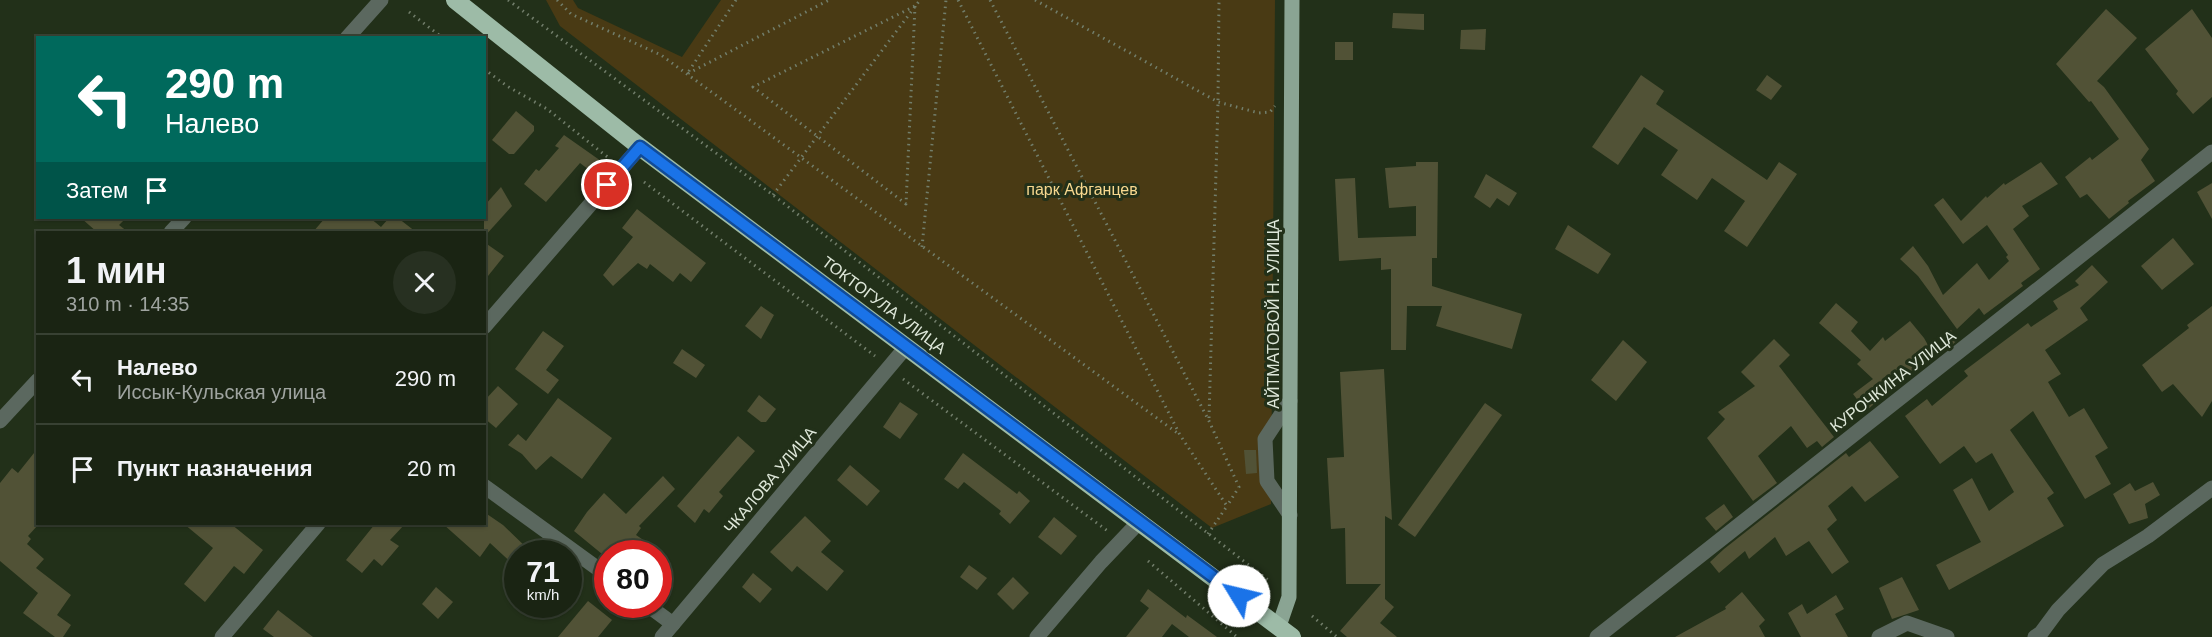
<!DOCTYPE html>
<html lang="ru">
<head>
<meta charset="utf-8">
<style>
	body { margin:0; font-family:Helvetica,sans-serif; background:#273021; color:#f1f3f6; height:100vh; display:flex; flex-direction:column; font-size:22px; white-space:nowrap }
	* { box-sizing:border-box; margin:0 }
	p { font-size:20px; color:#9fa4a0 }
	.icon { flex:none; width:33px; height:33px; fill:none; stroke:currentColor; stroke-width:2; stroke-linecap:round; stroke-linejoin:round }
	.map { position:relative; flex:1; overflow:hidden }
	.panel { position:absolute; left:36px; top:231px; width:450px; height:294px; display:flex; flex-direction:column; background:#1a2413; border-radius:0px; box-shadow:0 2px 4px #0004,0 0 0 2px #384133 }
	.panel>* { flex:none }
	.hud { position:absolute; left:36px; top:36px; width:450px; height:183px; border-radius:0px; box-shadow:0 2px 4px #0004,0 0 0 2px #384133; background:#00695c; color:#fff; overflow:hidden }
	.speed { position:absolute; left:504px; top:540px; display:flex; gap:12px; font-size:30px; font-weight:700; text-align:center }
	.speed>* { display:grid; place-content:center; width:78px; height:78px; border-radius:50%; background:#1a2413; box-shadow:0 2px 4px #0004,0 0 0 2px #384133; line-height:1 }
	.speed small { font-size:15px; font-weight:400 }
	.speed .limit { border:9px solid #d22; background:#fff; color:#111 }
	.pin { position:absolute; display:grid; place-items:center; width:51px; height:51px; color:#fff; margin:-26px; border:3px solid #fff; border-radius:50%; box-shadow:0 2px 6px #0007 }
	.me { position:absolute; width:66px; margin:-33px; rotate:306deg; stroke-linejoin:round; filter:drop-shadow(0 0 4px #0008) }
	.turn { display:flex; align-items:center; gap:21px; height:126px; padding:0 30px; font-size:27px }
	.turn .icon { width:78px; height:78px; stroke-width:2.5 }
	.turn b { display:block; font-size:42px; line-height:51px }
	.then { display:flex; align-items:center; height:57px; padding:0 30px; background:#0003; gap:12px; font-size:22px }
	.round { display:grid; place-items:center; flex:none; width:63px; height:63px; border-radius:32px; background:#273021 }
	.head { display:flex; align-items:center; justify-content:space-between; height:102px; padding:0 30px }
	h1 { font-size:36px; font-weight:700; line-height:45px }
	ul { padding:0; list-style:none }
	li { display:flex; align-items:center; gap:18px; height:90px; padding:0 30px; border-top:2px solid #384133 }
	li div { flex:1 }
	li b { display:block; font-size:22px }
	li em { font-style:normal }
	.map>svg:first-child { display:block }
	.green { fill:#493a14 }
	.building { fill:#515236 }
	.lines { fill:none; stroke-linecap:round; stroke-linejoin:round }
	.path { stroke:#727e6b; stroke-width:3; stroke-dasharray:1.5 4.5; stroke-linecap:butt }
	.minor { stroke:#5b685f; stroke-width:15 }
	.major { stroke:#8aa493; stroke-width:15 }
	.highway { stroke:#9dbba7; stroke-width:18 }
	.route-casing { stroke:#114b97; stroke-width:15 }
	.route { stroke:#1a73e8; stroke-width:10 }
	.labels { text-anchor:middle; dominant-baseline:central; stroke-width:6; stroke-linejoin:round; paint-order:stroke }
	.park-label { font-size:16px; fill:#f7d88f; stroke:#223019 }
	.street-label { font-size:16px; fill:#dee7d9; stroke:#223019 }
</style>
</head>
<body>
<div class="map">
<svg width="2212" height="637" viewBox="0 0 2212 637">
	<rect width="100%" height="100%" fill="#223019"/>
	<path class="green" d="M 546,0 L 573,0 L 578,8 L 682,57 L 721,0 L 1275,0 L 1271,504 L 1212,528 L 560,26 Z"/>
	<g class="building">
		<path d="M 2106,9 L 2137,38 L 2097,81 L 2104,87 L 2149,149 L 2141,160 L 2155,181 L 2128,201 L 2129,203 L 2109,219 L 2087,194 L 2080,198 L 2065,177 L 2090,157 L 2092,160 L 2119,139 L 2091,101 L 2089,102 L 2056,64 Z"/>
		<path d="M 2192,9 L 2212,38 L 2212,97 L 2193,114 L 2176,94 L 2178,91 L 2145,49 Z"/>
		<path d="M 1393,13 L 1424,14 L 1424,30 L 1392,28 Z"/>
		<path d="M 1486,29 L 1485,50 L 1460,49 L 1461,30 Z"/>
		<rect x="1335" y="42" width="18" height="18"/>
		<path d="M 1641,75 L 1664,91 L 1656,104 L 1767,180 L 1779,162 L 1797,174 L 1747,247 L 1724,231 L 1745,201 L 1712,178 L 1697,200 L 1661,175 L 1678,150 L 1644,127 L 1618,165 L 1592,147 Z"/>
		<path d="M 1767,75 L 1782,86 L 1771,100 L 1756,90 Z"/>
		<path d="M 516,111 L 534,126 L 534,131 L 514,154 L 509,154 L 492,140 Z"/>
		<path d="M 564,135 L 601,161 L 593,173 L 580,163 L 546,202 L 524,184 L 536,169 L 539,171 L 559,148 L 555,146 Z"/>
		<path d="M 1416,162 L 1438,162 L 1437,258 L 1432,258 L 1432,286 L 1522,314 L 1512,349 L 1436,326 L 1442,306 L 1407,306 L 1406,350 L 1391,350 L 1391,269 L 1381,270 L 1381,258 L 1339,261 L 1335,179 L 1355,178 L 1358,238 L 1416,236 L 1416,206 L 1389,208 L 1385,168 L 1416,166 Z"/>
		<path d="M 2041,162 L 2058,184 L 2022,206 L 2029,216 L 2013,229 L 2040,269 L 2021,283 L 2023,286 L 1984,315 L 1979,308 L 1957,329 L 1918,276 L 1900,259 L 1913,246 L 1928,266 L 1943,295 L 1977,263 L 1989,280 L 2009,261 L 2006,257 L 2008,255 L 1987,225 L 1963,244 L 1934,205 L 1943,198 L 1961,221 L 1986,196 L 1987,198 L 2004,183 L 2005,185 Z"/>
		<path d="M 1486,174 L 1517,193 L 1509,206 L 1497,198 L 1490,208 L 1474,197 Z"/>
		<path d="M 2212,183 L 2212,219 L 2197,192 Z"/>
		<path d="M 501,187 L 512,206 L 484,237 L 484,206 Z"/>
		<path d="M 637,209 L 706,263 L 691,282 L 680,273 L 673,282 L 650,264 L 647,269 L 638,263 L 613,286 L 603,275 L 633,237 L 622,228 Z"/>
		<path d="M 81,218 L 126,218 L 119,225 L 128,232 L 97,232 Z"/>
		<path d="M 325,218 L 370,218 L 381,227 L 389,218 L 398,218 L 416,232 L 313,232 Z"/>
		<path d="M 1568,225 L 1611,254 L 1598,274 L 1555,249 Z"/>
		<path d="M 2173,238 L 2194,264 L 2162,290 L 2141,266 Z"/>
		<path d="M 484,242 L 504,256 L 484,281 Z"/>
		<path d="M 2092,265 L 2108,282 L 2080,308 L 2088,320 L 2045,350 L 2061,374 L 2048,382 L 2069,417 L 2084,408 L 2108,448 L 2095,456 L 2111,484 L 2085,499 L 2033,411 L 2010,430 L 2054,493 L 2047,498 L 2064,526 L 1949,590 L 1936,565 L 1981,542 L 1953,490 L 1972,478 L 1989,511 L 2014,492 L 1992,453 L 1976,463 L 1964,446 L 1940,464 L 1905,416 L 1927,399 L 1932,406 L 1968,376 L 1964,371 L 2028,323 L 2031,327 L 2058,309 L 2053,301 L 2079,285 L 2075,281 Z"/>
		<path d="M 1836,303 L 1858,322 L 1851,331 L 1870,351 L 1883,337 L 1885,341 L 1910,321 L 1924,338 L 1934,356 L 1906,376 L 1866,411 L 1853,394 L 1873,379 L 1857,364 L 1861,360 L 1819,323 Z"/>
		<path d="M 761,306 L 774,315 L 761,339 L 745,326 Z"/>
		<path d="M 2212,306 L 2212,401 L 2202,417 L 2173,384 L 2162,392 L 2142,365 L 2189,328 L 2187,325 Z"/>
		<path d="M 1951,330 L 1958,340 L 1944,351 L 1937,341 Z"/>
		<path d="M 543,331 L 564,346 L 546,370 L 559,380 L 548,394 L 515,369 Z"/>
		<path d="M 1774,339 L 1790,355 L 1779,366 L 1834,437 L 1822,447 L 1817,441 L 1807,448 L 1791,426 L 1758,456 L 1777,483 L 1753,501 L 1707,438 L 1725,419 L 1718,412 L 1755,386 L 1741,372 Z"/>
		<path d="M 1623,340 L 1647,362 L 1616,401 L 1591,380 Z"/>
		<path d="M 682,349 L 705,365 L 696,378 L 673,363 Z"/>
		<path d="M 1384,369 L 1392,520 L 1385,516 L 1385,599 L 1394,607 L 1380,623 L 1397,637 L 1347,637 L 1340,631 L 1381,584 L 1346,584 L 1345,528 L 1331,529 L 1327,458 L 1344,457 L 1340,372 Z"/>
		<path d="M 498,386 L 518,404 L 496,428 L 484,418 L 484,401 Z"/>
		<path d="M 759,395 L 776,409 L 766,422 L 761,422 L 747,411 Z"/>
		<path d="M 558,398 L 612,438 L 582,479 L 551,456 L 536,470 L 522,454 L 508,445 L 518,434 L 526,441 Z"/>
		<path d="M 900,402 L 918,414 L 900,439 L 883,427 Z"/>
		<path d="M 1485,403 L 1502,415 L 1415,537 L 1398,525 Z"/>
		<path d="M 738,436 L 755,451 L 719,492 L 723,496 L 709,513 L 704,509 L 695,523 L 677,506 Z"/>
		<path d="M 1870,441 L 1899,477 L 1865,502 L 1852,486 L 1828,506 L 1837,520 L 1827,529 L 1849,562 L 1832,574 L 1809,541 L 1786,556 L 1775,537 L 1749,559 L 1745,551 L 1719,573 L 1710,562 L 1724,549 L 1846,453 L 1849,457 Z"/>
		<path d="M 38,448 L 38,525 L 28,536 L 31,539 L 27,544 L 44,559 L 36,568 L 71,595 L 57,615 L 71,625 L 63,637 L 55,637 L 23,613 L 38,593 L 0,561 L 0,483 L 12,468 L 18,473 Z"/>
		<path d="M 1244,450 L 1256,450 L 1257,473 L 1246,474 Z"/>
		<path d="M 963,453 L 1017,494 L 1019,491 L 1030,501 L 1010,524 L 999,514 L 1001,511 L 964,482 L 958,489 L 944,479 Z"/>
		<path d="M 850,465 L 880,491 L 867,506 L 837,480 Z"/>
		<path d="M 663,476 L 675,489 L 639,526 L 641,528 L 636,535 L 664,554 L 602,554 L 574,531 L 587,512 L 604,493 L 626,514 Z"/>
		<path d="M 2153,482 L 2160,495 L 2145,504 L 2148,518 L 2129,524 L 2113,494 L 2130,483 L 2135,491 Z"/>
		<path d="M 1724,504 L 1733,517 L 1716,531 L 1705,518 Z"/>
		<path d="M 484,512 L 503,525 L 533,554 L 518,554 L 518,569 L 490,543 L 480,557 L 443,524 L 484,524 Z"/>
		<path d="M 805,516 L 831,541 L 821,552 L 844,571 L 827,591 L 797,566 L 792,572 L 770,552 Z"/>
		<path d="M 1054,517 L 1077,536 L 1061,555 L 1038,537 Z"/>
		<path d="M 184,524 L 231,524 L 263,550 L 244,574 L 234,566 L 205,602 L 184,584 L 213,548 Z"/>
		<path d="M 375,524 L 405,524 L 390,540 L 399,546 L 382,566 L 374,559 L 362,573 L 346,560 Z"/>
		<path d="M 969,565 L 987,578 L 977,590 L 960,577 Z"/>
		<path d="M 753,573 L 772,589 L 760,603 L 742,587 Z"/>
		<path d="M 1013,577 L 1029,593 L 1013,610 L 997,594 Z"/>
		<path d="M 1902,577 L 1919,610 L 1892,619 L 1879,588 Z"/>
		<path d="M 436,587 L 453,602 L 438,619 L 422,604 Z"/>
		<path d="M 1148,589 L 1186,618 L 1187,615 L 1217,637 L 1189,637 L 1172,624 L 1162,637 L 1126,637 L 1149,608 L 1140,601 Z"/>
		<path d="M 1742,592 L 1765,620 L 1759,626 L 1765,637 L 1675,637 L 1726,609 L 1725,607 Z"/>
		<path d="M 1836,595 L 1844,609 L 1835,614 L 1848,637 L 1801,637 L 1788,613 L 1802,604 L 1807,614 Z"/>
		<path d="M 588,601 L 612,620 L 598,637 L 558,637 Z"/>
		<path d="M 278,610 L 313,637 L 274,637 L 263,629 Z"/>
	</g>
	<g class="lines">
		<g class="path">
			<path d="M 508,0 L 773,195 L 1268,580"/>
			<path d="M 557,0 L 571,14 L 661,55 L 1180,435"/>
			<path d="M 736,0 L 687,74 L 829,0"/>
			<path d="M 958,0 L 1180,435 L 1227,506 L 1208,534"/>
			<path d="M 990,0 L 1209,421 L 1239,487 L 1227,506"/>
			<path d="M 1035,0 L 1218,102 L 1259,113 L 1270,112 L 1275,106"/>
			<path d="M 915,6 L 906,204 L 753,87 Z"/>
			<path d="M 409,12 L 443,38"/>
			<path d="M 484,69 L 507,86 L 547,109 L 610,159"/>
			<path d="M 644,182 L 875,356"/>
			<path d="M 773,195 L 920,0"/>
			<path d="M 922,247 L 946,0"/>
			<path d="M 903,379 L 1109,532"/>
			<path d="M 1209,418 L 1218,102 L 1219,0"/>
			<path d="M 1148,561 L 1237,637"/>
			<path d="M 1312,616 L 1337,637"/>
		</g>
		<g class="minor">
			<path d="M 347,38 L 381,0"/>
			<path d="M 171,232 L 184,218"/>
			<path d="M 484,327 L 640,147"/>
			<path d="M 0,421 L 38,380"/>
			<path d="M 484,486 L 608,576"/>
			<path d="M 1290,515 L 1267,481 L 1265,439 L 1290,401"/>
			<path d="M 646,604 L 673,624"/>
			<path d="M 222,637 L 318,524"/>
			<path d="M 662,637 L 906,347"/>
			<path d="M 1037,637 L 1101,562 L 1139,522"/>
			<path d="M 1597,637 L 2212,152"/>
			<path d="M 1879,637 L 1907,623 L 1947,637"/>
			<path d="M 2035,637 L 2041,633 L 2058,610 L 2103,564 L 2148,536 L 2212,488"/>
		</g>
		<path class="major" d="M 1279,626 L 1289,597 L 1292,0"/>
		<path class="highway" d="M 455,0 L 640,147 L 1292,637"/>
	</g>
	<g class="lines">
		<defs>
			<path id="route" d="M 607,185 L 640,147 L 1239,596"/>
		</defs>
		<use href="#route" class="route-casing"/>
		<use href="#route" class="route"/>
	</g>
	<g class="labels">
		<g class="park-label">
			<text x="1082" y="189">парк Афганцев</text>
		</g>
		<g class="street-label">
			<text transform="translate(884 305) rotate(37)">ТОКТОГУЛА УЛИЦА</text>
			<text transform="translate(1273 314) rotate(-90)">АЙТМАТОВОЙ Н. УЛИЦА</text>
			<text transform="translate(1893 381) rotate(-38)">КУРОЧКИНА УЛИЦА</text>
			<text transform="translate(770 480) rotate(-50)">ЧКАЛОВА УЛИЦА</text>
		</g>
	</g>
</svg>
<div class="speed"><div>71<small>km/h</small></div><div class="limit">80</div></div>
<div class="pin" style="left:607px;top:185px;background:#d93025"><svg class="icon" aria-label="arrive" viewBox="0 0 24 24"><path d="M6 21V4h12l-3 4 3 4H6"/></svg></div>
<svg class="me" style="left:1239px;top:596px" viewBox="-20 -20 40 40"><circle r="19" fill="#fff"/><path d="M0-13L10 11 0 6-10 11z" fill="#1a73e8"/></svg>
<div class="hud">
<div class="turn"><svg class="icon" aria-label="left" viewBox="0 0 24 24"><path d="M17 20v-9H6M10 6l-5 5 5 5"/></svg><div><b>290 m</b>Налево</div></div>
<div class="then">Затем<svg class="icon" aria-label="arrive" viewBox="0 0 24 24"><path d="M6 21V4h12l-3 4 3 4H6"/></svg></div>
</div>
<section class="panel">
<div class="head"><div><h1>1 мин</h1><p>310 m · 14:35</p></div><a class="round"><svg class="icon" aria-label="close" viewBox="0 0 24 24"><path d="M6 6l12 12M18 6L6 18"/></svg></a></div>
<ul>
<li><svg class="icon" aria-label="left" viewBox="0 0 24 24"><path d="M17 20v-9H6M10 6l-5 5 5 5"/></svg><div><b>Налево</b><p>Иссык-Кульская улица</p></div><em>290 m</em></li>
<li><svg class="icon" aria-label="arrive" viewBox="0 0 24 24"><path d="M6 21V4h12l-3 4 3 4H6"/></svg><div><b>Пункт назначения</b></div><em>20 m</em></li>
</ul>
</section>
</div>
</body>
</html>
